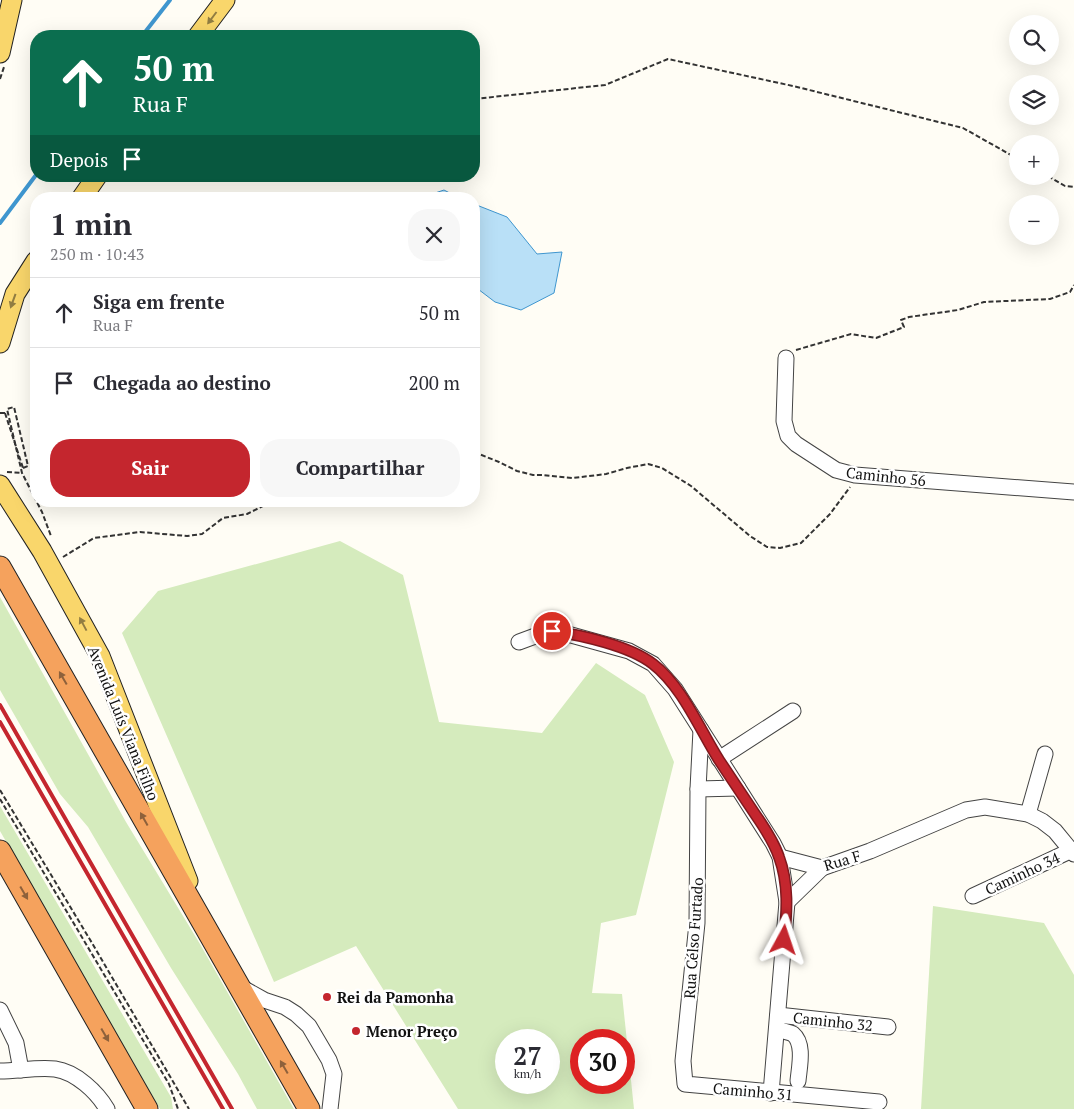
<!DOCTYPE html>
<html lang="pt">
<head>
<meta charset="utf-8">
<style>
	body { margin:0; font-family:"PT Serif",serif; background:#f7f7f7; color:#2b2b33; height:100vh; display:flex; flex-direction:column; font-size:19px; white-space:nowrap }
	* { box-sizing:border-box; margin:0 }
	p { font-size:16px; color:#7c7c81 }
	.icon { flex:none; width:28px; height:28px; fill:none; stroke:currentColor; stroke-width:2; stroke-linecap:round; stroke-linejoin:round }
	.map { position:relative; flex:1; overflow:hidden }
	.drawer { position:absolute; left:30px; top:192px; width:450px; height:315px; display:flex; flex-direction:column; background:#fff; border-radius:20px; box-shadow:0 5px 20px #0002 }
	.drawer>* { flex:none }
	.top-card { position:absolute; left:30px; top:30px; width:450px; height:152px; border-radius:20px; box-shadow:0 5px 20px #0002; background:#0b6e4f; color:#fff; overflow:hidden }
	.controls { position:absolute; left:1009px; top:15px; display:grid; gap:10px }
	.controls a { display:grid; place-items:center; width:50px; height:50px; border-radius:50%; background:#fff; box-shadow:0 5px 20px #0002; font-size:25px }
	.speed { position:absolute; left:495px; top:1029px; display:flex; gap:10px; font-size:25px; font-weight:700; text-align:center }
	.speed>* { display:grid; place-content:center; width:65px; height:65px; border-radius:50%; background:#fff; box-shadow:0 5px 20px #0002; line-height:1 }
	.speed small { font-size:12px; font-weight:400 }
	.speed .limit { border:8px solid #d22; background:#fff; color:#111 }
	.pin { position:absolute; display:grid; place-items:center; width:42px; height:42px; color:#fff; margin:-21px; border:2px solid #fff; border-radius:50%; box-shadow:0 1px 5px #0007 }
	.me { position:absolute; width:55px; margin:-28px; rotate:5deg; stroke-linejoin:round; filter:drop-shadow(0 0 4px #0008) }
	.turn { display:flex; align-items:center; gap:18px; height:105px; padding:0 20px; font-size:22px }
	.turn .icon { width:65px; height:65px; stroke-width:2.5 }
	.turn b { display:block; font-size:35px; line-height:42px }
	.then { display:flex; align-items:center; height:48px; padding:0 20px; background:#0003; gap:10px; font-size:19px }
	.round { display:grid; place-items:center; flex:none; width:52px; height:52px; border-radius:20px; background:#f7f7f7 }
	.overview { display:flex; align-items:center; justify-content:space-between; height:85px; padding:0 20px }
	h1 { font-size:30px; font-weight:800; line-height:38px }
	.cta { display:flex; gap:10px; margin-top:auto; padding:10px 20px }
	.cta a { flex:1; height:58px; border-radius:20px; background:#c4262e; color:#fff; font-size:20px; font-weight:800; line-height:58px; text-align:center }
	.cta a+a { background:#f7f7f7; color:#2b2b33 }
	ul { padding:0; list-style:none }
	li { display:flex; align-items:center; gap:15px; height:70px; padding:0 20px; border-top:1px solid #e1e1e2 }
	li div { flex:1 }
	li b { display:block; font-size:19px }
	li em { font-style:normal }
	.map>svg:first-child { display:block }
	.green { fill:#d5ebbd; fill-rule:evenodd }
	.water { fill:#b9e0f7; stroke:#3f96cf }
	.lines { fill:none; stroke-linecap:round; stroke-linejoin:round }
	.stream { stroke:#3f96cf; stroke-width:4 }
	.minor-casing { stroke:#444; stroke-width:17 }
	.major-casing { stroke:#222; stroke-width:21 }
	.highway-casing { stroke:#222; stroke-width:23 }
	.path { stroke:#333; stroke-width:2; stroke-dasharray:5 2.5; stroke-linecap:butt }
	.minor { stroke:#fff; stroke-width:15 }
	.major { stroke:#f9d66b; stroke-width:19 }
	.highway { stroke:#f5a25d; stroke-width:21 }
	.rail { stroke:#c4262e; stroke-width:4 }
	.path-bridge { stroke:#333; stroke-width:2; stroke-dasharray:5 2.5; stroke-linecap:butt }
	.oneway { fill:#917d42 }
	.oneway2 { fill:#8e613b }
	.route-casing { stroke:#7f191e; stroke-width:12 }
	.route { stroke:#c4262e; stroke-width:9 }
	.poi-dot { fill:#c4262e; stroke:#fff; stroke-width:2 }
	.labels { text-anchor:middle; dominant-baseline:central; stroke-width:5; stroke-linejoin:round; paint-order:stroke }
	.street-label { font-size:15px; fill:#111; stroke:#fff }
	.poi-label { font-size:15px; font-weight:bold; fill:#111; stroke:#fff; text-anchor:start }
</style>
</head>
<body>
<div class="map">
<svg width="1074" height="1109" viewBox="0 0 1074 1109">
	<rect width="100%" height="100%" fill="#fffdf5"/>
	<g class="green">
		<path d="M 340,541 L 403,575 L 439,722 L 542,733 L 596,663 L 645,695 L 674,762 L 636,915 L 601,923 L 592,993 L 622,994 L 634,1109 L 458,1109 L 356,946 L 274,982 L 122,633 L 158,591 ZM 506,1040 L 549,1040 L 549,1082 L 506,1082 ZM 581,1040 L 624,1040 L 624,1082 L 581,1082 Z"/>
		<path d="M 0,597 L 126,822 L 200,944 L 294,1109 L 257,1109 L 238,1074 L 171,968 L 88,827 L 60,794 L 0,690 Z"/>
		<path d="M 0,806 L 171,1097 L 173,1109 L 160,1109 L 0,831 Z"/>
		<path d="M 933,906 L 1044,923 L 1074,975 L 1074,1109 L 921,1109 Z"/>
	</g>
	<g class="water">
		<path d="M 444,190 L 461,199 L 417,199 Z"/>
		<path d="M 474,204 L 507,217 L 537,254 L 562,252 L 554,293 L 521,310 L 495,302 L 474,286 Z"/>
	</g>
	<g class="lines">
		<g class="stream">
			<path d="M 142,36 L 170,0"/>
			<path d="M 0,223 L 36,175"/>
		</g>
		<defs>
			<g id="minor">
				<path d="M 786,358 L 784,421 L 788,436 L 796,444 L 836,470 L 855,475 L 1074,492"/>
				<path d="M 519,642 L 546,632 L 564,633 L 629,651 L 653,664 L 675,689 L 773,843 L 780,857 L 787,902 L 771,1093"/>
				<path d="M 701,730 L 698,789 L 697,923 L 683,1061 L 685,1084 L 879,1102"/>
				<path d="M 719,759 L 793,711"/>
				<path d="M 698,789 L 738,788"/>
				<path d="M 1028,814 L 1045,754"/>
				<path d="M 780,857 L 822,868 L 870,851 L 966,810 L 985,807 L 1028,814 L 1042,821 L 1055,831 L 1074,854"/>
				<path d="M 973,896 L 1072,850"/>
				<path d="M 787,902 L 822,868"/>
				<path d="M 239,986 L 264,1000 L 285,1007 L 296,1014 L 309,1026 L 329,1060 L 334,1074 L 330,1109"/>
				<path d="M 0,1010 L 16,1043 L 21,1070"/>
				<path d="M 778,1015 L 888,1027"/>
				<path d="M 777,1029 C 782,1031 789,1032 793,1034 C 805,1044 799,1068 798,1081"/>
				<path d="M 0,1071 C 18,1071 37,1067 55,1069 C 76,1072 97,1092 107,1109"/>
			</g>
			<g id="major">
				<path d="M 198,36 L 225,0"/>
				<path d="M 0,53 L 12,0"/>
				<path d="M 81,199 L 97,176"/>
				<path d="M 0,343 L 15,294 L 36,261"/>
				<path d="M 0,485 L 42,551 L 100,656 L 188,881"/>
			</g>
			<g id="highway">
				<path d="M 0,567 L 309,1109"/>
				<path d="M 0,851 L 147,1109"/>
			</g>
		</defs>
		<use href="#minor" class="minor-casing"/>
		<use href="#major" class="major-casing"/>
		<use href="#highway" class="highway-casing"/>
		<g class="path">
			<path d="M 0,79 L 4,67"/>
			<path d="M 474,99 L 605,85 L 668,59 L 793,86 L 963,128 L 1018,159"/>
			<path d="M 1048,176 L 1065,186 L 1074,187"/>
			<path d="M 796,350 L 851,334 L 876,338 L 904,327 L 901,320 L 909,317 L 958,310 L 984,302 L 1050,299 L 1070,292 L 1074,285"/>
			<path d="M 0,413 L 5,413"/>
			<path d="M 474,452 L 499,462 L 517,471 L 533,475 L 543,475 L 573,478 L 606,474 L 627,468 L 648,464 L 662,468 L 691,486 L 750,536 L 767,547 L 780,548 L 801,543 L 830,514 L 850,487"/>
			<path d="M 23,468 L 28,466 L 14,407 L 7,409 L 22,473 L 42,512 L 51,536"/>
			<path d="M 7,472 L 22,473"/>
			<path d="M 63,557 L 94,538 L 140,532 L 187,536 L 202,534 L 223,518 L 247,514 L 273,501"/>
			<path d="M 0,790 L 92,943 L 189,1109"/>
			<path d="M 0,799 L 169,1084 L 178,1109"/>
		</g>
		<use href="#minor" class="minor"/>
		<use href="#major" class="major"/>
		<use href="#highway" class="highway"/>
		<g class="rail">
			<path d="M 0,705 L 232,1109"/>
			<path d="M 0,722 L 223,1109"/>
		</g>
		<path class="path-bridge" d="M 5,413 L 23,468"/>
	</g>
	<defs><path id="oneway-solid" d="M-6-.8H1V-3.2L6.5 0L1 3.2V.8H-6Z" transform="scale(1.25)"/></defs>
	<g class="oneway">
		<use href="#oneway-solid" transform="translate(212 18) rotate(127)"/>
		<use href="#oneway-solid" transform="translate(13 301) rotate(110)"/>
		<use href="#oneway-solid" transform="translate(83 624) rotate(-118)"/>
	</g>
	<g class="oneway2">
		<use href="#oneway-solid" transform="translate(63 678) rotate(-120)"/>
		<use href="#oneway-solid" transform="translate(144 819) rotate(-119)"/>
		<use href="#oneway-solid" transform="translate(24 893) rotate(60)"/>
		<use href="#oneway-solid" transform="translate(105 1035) rotate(60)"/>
		<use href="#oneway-solid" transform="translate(284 1067) rotate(-120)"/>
	</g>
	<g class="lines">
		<defs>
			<path id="route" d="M 552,631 C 581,635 630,646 653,664 C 682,686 700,730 719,760 C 731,778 743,796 755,814 C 764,827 774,842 779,857 C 789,884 787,912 784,940"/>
		</defs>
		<use href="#route" class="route-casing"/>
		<use href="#route" class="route"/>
	</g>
	<g class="poi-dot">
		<circle cx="327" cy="997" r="5"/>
		<circle cx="356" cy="1031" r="5"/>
	</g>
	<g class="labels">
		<g class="street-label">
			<text transform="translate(886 476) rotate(6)">Caminho 56</text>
			<text transform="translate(124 723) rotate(68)">Avenida Luís Viana Filho</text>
			<text transform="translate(842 860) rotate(-17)">Rua F</text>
			<text transform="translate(1022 873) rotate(-25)">Caminho 34</text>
			<text transform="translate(693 938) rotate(-86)">Rua Célso Furtado</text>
			<text transform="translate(833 1021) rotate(6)">Caminho 32</text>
			<text transform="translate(753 1091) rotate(5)">Caminho 31</text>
		</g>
		<g class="poi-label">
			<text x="337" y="997">Rei da Pamonha</text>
			<text x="366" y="1031">Menor Preço</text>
		</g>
	</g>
</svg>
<div class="controls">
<a><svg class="icon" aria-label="search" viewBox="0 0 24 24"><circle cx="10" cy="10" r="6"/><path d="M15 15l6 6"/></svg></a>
<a><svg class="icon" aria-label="layers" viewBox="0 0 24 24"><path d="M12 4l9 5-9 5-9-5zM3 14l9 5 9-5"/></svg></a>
<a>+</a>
<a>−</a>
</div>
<div class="speed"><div>27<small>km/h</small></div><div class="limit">30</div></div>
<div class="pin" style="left:552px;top:631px;background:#d93025"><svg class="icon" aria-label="arrive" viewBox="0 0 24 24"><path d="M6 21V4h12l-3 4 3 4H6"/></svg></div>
<svg class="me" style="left:784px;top:940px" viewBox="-20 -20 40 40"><path d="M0-17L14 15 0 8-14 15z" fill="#c4262e" stroke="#fff" stroke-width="4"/></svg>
<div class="top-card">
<div class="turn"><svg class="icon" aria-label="ahead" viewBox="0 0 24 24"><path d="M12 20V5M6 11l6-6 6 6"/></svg><div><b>50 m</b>Rua F</div></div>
<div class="then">Depois<svg class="icon" aria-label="arrive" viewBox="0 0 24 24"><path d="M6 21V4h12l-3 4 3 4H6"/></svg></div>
</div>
<section class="drawer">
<div class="overview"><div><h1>1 min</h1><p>250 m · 10:43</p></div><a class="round"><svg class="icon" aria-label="close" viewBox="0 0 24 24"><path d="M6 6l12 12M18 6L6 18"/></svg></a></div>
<ul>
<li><svg class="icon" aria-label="ahead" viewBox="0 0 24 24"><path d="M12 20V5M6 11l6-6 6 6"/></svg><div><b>Siga em frente</b><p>Rua F</p></div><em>50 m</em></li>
<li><svg class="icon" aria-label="arrive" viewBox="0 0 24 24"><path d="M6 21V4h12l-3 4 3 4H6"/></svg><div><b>Chegada ao destino</b></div><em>200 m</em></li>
</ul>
<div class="cta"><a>Sair</a><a>Compartilhar</a></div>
</section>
</div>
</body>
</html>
